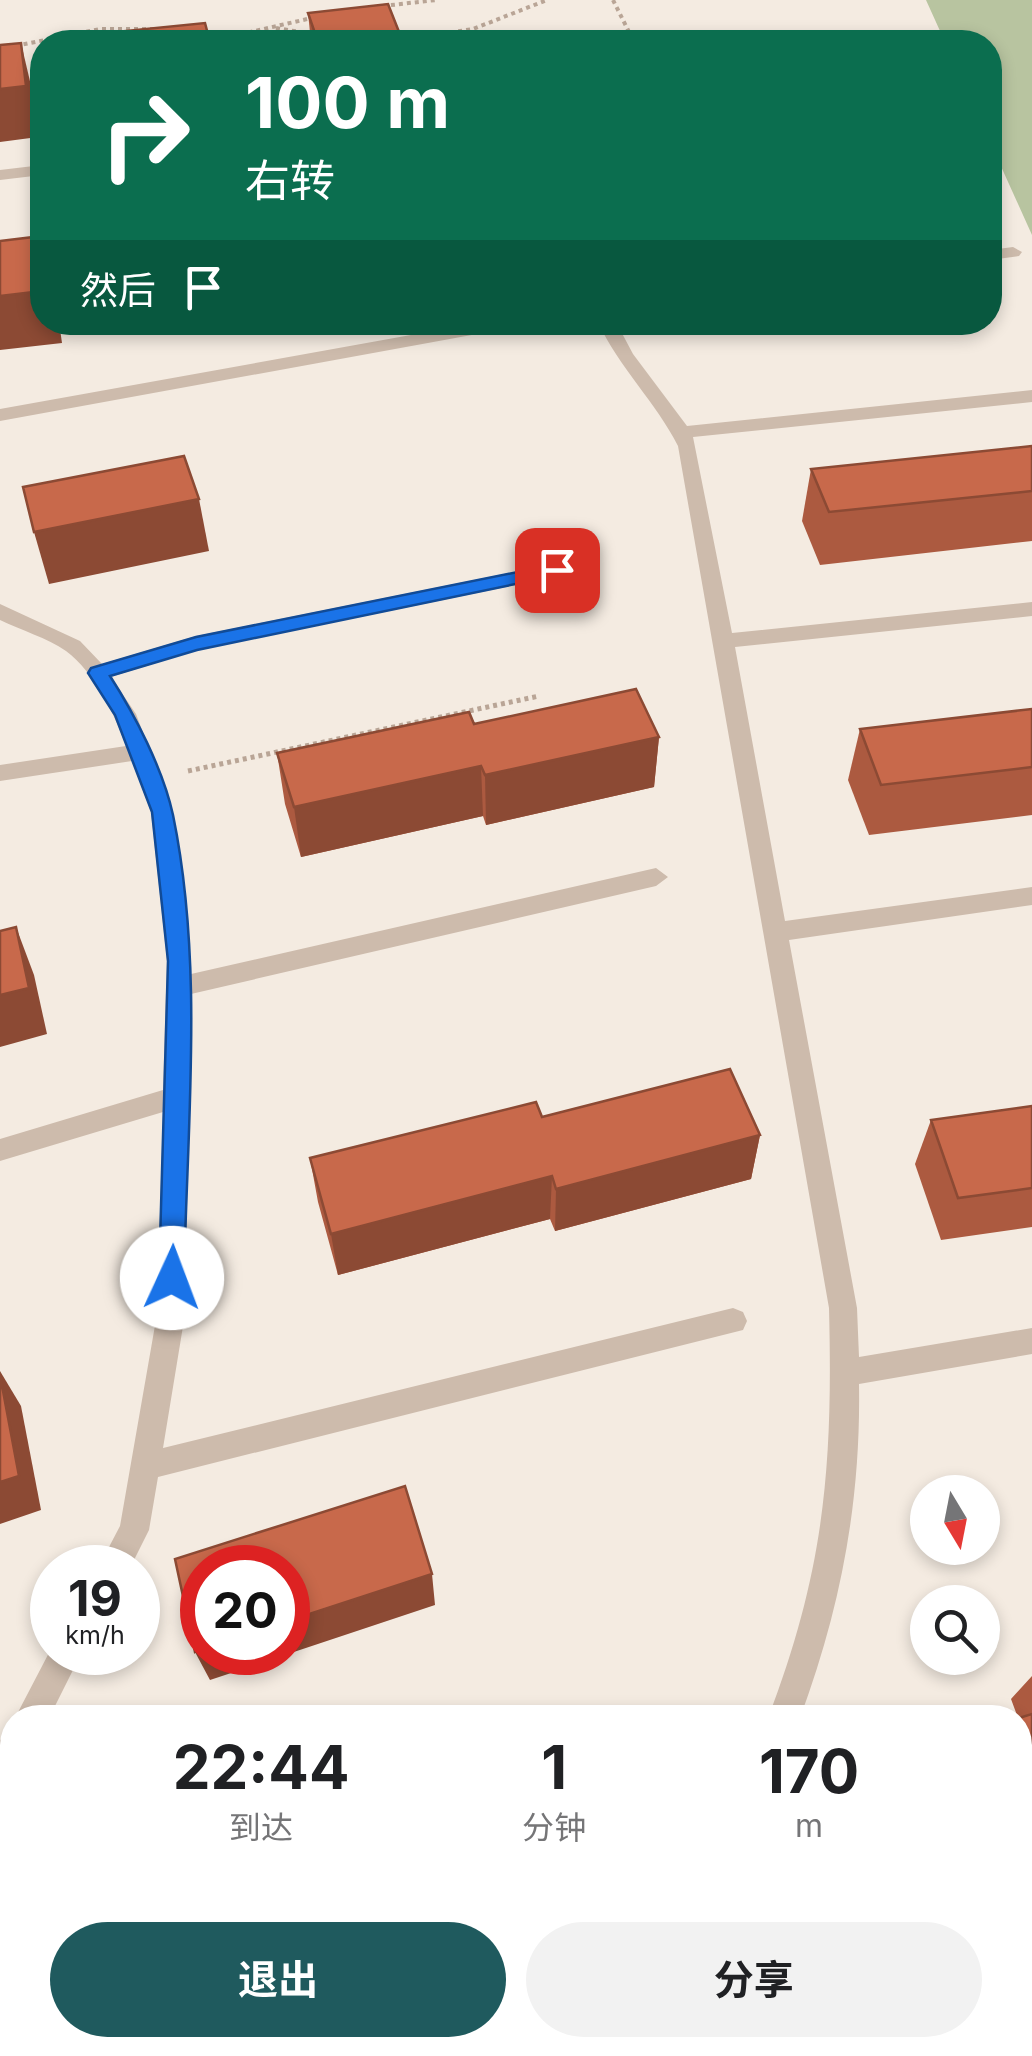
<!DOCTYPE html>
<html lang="zh">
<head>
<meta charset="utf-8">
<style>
	body { margin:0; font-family:Inter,"Noto Sans SC",sans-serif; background:#f2f2f2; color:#202124; height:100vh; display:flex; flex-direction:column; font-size:38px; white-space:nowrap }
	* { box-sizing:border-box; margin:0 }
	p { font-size:32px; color:#757577 }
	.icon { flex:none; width:55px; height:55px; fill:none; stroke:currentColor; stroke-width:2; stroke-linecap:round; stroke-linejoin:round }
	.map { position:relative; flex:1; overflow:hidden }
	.drawer { position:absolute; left:0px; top:1705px; width:1032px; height:352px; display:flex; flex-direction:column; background:#fff; border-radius:40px 40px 0 0; box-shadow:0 5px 15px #0003 }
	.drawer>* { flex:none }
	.top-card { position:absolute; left:30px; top:30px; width:972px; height:305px; border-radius:40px; box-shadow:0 5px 15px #0003; background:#0b6e4f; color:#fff; overflow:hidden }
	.needle { width:65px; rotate:170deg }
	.fabs { position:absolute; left:910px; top:1475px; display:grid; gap:20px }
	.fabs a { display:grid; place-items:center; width:90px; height:90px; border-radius:50%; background:#fff; box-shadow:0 5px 15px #0003; font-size:50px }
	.speed { position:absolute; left:30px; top:1545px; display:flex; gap:20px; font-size:50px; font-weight:700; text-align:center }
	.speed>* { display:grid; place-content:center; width:130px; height:130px; border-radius:50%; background:#fff; box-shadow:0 5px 15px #0003; line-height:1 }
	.speed small { font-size:25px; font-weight:400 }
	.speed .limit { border:15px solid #d22; background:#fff; color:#111 }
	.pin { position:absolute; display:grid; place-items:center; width:85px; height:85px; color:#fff; margin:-42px; border-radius:20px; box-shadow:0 5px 15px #0006 }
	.me { position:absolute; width:110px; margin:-55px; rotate:2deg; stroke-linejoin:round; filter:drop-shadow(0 0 8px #0008) }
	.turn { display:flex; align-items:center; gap:35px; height:210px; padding:0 50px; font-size:45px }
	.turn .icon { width:130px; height:130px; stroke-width:2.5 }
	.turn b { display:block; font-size:70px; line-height:85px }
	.then { display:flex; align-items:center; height:95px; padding:0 50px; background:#0003; gap:20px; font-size:38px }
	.eta { display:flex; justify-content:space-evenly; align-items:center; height:170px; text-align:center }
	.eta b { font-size:60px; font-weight:700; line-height:70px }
	.primary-button { display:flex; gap:20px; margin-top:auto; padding:20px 50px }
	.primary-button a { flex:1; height:115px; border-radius:60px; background:#1f5a5e; color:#fff; font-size:40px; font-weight:700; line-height:115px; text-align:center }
	.primary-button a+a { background:#f2f2f2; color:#202124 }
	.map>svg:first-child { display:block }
	.green { fill:#b8c4a0 }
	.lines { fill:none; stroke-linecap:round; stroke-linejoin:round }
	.path-far1 { stroke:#b9a596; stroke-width:4; stroke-dasharray:4 4; stroke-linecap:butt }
	.path { stroke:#b9a596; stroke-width:5; stroke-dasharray:4 4; stroke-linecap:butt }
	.service { fill:#cdbbac; fill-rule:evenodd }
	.wall { fill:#ac5a40 }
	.shaded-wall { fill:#8c4a34 }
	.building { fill:#c8694b; stroke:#8c4a34; stroke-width:2.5 }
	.route { fill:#1a73e8; stroke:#114b97; stroke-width:2.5 }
</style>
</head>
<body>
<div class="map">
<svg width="1032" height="2056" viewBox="0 0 1032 2056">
	<rect width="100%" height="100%" fill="#f4ebe1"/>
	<path class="green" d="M 926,0 L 1032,0 L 1032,235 L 990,142 L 990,42 L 945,42 Z"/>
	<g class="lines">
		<g class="path-far1">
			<path d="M 613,0 L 634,42"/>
			<path d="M 383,6 L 436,0"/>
			<path d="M 276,28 L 318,35"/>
			<path d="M 201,37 L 233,36 L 316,17"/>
			<path d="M 395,41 L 473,29 L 547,0"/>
			<path d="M 0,49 L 100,29 L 154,29"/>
		</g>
		<path class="path" d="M 188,771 L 539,696"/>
		<g class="service">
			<path d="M 42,165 L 42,175 L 0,180 L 0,170 Z"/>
			<path d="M 1013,247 L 1022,252 L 1019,256 L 990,260 L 990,250 Z"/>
			<path d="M 483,322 L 525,322 L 516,327 L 0,421 L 0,409 Z"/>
			<path d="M 598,322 L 616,322 L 633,354 L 687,426 L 1032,390 L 1032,402 L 693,437 L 732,633 L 1032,602 L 1032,616 L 735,647 L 785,921 L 1032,887 L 1032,905 L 789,940 L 857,1308 L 859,1357 L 1032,1328 L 1032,1354 L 859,1384 C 861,1501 841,1607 800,1718 L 768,1718 C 825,1569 833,1465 829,1308 L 678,446 C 656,402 619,368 598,322 Z"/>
			<path d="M 593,556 L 600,558 L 600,568 L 197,650 L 111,677 L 136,714 L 173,812 L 191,974 L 656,868 L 668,877 L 656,886 L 191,994 L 185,1314 L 163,1448 L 733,1308 L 743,1312 L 747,1321 L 743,1330 L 158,1477 L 149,1530 L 130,1568 L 98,1568 L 120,1526 L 157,1314 L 163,1112 L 0,1161 L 0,1139 L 163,1090 L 167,961 L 151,812 L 132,761 L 0,781 L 0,765 L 126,746 C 114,713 95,673 66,651 C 47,638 21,630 0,620 L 0,604 L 80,641 L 102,664 L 196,636 Z"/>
			<path d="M 52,1647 L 52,1652 L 82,1652 L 49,1718 L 15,1718 Z"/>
			<path d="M 12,1734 L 12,1782 L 0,1789 L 0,1740 Z"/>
			<path d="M 1032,1957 L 1032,1991 L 1020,1993 L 1020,1959 Z"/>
			<path d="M 0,1994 L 12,1999 L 12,2035 L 0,2030 Z"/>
			<path d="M 16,2045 L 52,2045 L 53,2056 L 17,2056 Z"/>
		</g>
	</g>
	<g class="wall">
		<path d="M 308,13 L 403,42 L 311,42 Z"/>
		<path d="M 1032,446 L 1032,541 L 820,565 L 802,521 L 811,469 Z"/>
		<path d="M 1032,709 L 1032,815 L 869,835 L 848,780 L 860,729 Z"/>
		<path d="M 474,724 L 659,737 L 654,787 L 486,825 L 483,816 L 301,857 L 285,804 L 277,753 Z"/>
		<path d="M 1032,1106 L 1032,1227 L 941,1240 L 915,1164 L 931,1120 Z"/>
		<path d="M 542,1117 L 760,1135 L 751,1179 L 555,1231 L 550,1219 L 338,1275 L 318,1202 L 310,1158 Z"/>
		<path d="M 1032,1676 L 1032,1809 L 1020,1812 L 1020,1718 L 1018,1718 L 1011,1699 Z"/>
	</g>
	<g class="shaded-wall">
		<path d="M 21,43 L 33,94 L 38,137 L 0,142 L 0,89 Z"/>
		<path d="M 42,291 L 42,322 L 59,322 L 62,343 L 0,350 L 0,296 Z"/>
		<path d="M 199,499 L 209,551 L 49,584 L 34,532 Z"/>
		<path d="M 659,737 L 654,787 L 486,825 L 485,775 Z"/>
		<path d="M 481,766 L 483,816 L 301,857 L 294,807 Z"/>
		<path d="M 16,927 L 34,975 L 47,1034 L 0,1047 L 0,995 Z"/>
		<path d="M 760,1135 L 751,1179 L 555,1231 L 556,1189 Z"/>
		<path d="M 552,1176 L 550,1219 L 338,1275 L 331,1234 Z"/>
		<path d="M 0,1371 L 21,1406 L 41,1510 L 0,1524 Z"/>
		<path d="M 432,1574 L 435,1605 L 210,1680 L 195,1652 L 202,1649 L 202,1652 L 288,1652 L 288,1621 Z"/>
		<path d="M 1032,1793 L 1032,1809 L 1020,1812 L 1020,1796 Z"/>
	</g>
	<g class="building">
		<path d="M 388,4 L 403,42 L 318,42 L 308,13 Z"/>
		<path d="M 205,23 L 210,42 L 127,42 L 125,31 Z"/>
		<path d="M 21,43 L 26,86 L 0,89 L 0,45 Z"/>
		<path d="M 42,236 L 42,291 L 0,296 L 0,241 Z"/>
		<path d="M 1032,446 L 1032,491 L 829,512 L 811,469 Z"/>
		<path d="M 184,456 L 199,499 L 34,532 L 23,487 Z"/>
		<path d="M 636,689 L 659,737 L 485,775 L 481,766 L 294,807 L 277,753 L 469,712 L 474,724 Z"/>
		<path d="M 1032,709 L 1032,767 L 881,785 L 860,729 Z"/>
		<path d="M 16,927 L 29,988 L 0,995 L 0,931 Z"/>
		<path d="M 730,1069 L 760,1135 L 556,1189 L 552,1176 L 331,1234 L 310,1158 L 536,1102 L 542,1117 Z"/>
		<path d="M 1032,1106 L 1032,1188 L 958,1198 L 931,1120 Z"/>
		<path d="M 0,1375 L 19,1476 L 0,1482 Z"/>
		<path d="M 405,1486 L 432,1574 L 288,1621 L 288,1568 L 202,1568 L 202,1649 L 195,1652 L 175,1559 Z"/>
		<path d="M 1032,1714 L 1032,1793 L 1020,1796 L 1020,1718 L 1019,1718 Z"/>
	</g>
	<path class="route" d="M 557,564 L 566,570 L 564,574 L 197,650 L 110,676 C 135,715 163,769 173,815 C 204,965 187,1125 184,1278 L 180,1285 L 172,1289 L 163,1285 L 159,1278 L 168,961 L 152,812 L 115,715 L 88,673 L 91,668 L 196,637 Z"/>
</svg>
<div class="fabs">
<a><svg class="needle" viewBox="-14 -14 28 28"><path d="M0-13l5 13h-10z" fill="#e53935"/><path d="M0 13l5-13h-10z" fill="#757577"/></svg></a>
<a><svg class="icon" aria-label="search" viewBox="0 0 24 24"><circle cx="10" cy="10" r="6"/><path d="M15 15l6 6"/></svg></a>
</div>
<div class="speed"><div>19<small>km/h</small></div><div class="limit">20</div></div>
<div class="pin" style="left:557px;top:570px;background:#d93025"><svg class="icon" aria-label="arrive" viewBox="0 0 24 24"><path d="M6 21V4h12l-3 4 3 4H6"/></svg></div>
<svg class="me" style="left:172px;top:1278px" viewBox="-20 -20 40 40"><circle r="19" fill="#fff"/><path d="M0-13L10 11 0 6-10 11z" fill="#1a73e8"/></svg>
<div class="top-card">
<div class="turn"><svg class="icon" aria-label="right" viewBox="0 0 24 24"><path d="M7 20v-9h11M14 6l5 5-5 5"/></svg><div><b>100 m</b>右转</div></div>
<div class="then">然后<svg class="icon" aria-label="arrive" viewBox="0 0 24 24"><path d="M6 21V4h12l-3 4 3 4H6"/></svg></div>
</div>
<section class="drawer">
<div class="eta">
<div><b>22:44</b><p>到达</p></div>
<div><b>1</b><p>分钟</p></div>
<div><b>170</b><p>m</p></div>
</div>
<div class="primary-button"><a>退出</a><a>分享</a></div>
</section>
</div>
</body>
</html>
